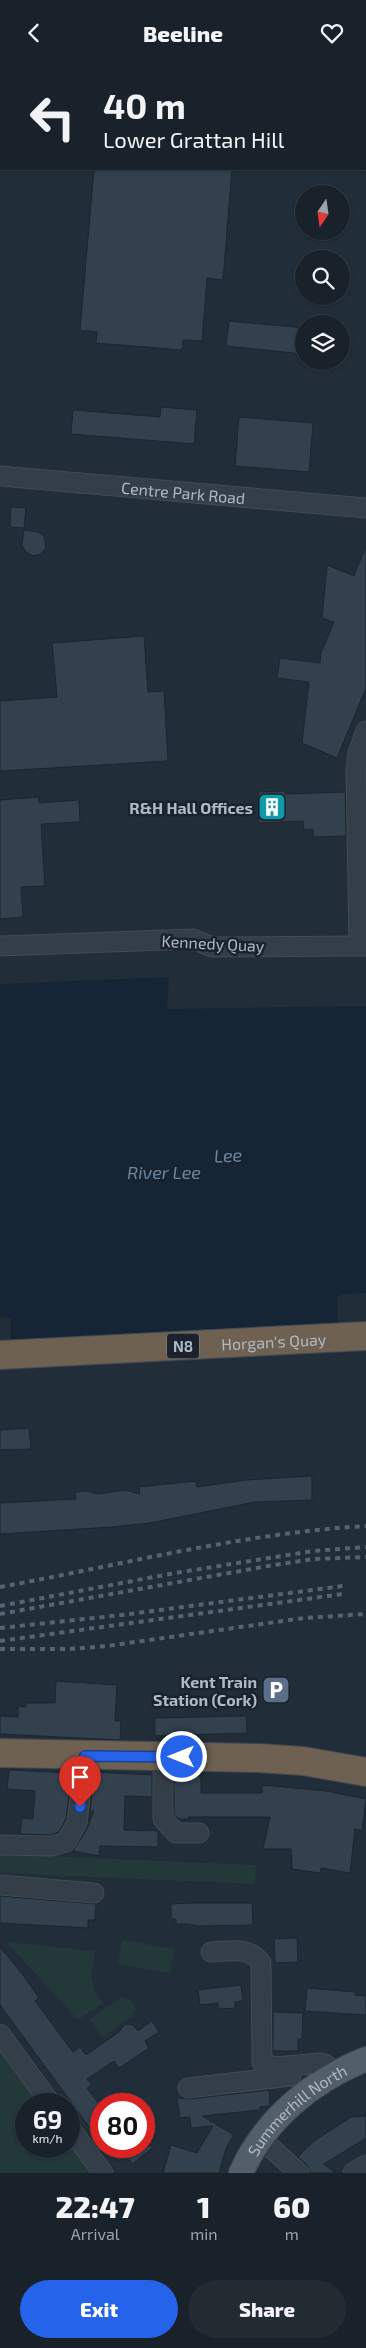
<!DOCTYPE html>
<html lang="en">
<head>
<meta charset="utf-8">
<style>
	body { margin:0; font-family:"Exo 2",sans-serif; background:#222a32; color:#f1f3f6; height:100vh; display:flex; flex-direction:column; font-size:19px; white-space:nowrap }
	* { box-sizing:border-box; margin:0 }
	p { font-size:16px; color:#9fa4a8 }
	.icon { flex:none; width:28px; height:28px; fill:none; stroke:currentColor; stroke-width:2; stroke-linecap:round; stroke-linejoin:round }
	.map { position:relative; height:2108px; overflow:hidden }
	.sheet { display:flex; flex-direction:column; background:#19222a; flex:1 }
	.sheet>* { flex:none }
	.hud { position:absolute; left:0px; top:0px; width:366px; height:105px; box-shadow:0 1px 4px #0004,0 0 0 1px #373f47; background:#19222a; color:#f1f3f6; overflow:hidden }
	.needle { width:32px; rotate:193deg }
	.tools { position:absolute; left:295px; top:120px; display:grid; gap:10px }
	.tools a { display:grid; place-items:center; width:55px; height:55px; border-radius:50%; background:#19222a; box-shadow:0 1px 4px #0004,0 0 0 1px #373f47; font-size:25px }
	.speed { position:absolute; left:15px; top:2028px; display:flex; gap:10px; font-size:25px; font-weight:700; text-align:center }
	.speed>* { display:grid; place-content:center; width:65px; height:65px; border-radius:50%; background:#19222a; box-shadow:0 1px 4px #0004,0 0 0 1px #373f47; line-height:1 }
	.speed small { font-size:12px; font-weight:400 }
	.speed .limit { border:8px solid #d22; background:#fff; color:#111 }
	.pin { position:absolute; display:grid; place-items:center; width:42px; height:42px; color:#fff; margin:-51px -21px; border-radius:50% 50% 50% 0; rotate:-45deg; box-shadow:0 0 5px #0007 }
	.pin .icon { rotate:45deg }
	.me { position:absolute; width:55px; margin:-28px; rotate:270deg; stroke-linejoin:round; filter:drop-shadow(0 0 4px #0008) }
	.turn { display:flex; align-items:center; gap:18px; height:105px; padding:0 20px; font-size:22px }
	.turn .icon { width:65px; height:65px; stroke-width:2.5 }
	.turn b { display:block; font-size:35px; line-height:42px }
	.eta { display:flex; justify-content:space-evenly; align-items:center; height:85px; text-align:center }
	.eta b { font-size:30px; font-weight:800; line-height:35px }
	.button { display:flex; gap:10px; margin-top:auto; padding:10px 20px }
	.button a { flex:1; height:58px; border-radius:30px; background:#2563eb; color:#fff; font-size:20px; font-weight:800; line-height:58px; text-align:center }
	.button a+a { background:#222a32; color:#f1f3f6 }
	header { display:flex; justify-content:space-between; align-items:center; height:65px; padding:0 20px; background:#19222a; font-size:22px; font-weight:800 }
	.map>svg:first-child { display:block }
	.green { fill:#233839 }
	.water { fill:#152535 }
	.building { fill:#33414f; stroke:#1c252f }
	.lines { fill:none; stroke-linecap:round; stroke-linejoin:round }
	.minor-casing { stroke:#414a55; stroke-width:21 }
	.major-casing { stroke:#414a55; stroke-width:26 }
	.highway-casing { stroke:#3f4953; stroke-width:30 }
	.minor { stroke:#343e49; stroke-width:19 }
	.major { stroke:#525e69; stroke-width:24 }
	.highway { stroke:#6e6151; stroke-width:28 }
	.rail { stroke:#566370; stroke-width:4; stroke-dasharray:5 5; stroke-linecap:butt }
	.route-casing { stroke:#184099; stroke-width:12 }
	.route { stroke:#2563eb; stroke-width:9 }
	.labels { text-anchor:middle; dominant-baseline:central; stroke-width:5; stroke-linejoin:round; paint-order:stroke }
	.shield { fill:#1a232d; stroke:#828c97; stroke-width:1 }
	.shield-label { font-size:15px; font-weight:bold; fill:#afb9c5 }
	.street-label { font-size:16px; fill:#afb9c5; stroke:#1a232d }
	.poi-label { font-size:16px; font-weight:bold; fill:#afb9c5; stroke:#1a232d; text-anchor:end }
	.water-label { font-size:18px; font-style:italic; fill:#6887a4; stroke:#1a232d }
</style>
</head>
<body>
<header><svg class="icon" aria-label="back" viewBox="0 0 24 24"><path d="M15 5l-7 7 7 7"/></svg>Beeline<svg class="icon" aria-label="heart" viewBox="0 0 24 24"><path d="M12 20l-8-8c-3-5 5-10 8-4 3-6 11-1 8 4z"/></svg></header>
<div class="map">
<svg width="366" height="2108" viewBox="0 0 366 2108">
	<rect width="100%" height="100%" fill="#212d38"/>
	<g class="green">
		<path d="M 0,1789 L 256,1800 L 255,1819 L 0,1808 Z"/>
		<path d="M 122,1875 L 174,1884 L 170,1908 L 118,1899 Z"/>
		<path d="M 6,1877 L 95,1886 L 91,1912 L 95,1927 L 103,1938 L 78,1955 Z"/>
		<path d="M 123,1931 L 126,1935 L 129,1933 L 137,1944 L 133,1947 L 135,1950 L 102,1972 L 90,1954 Z"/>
		<path d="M 0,1979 L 44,2039 L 26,2039 L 26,2081 L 69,2081 L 69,2072 L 95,2108 L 0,2108 Z"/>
	</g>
	<path class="water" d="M 169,912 L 167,944 L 366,941 L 366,1228 L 342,1229 L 337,1232 L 338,1259 L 11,1280 L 11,1253 L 0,1252 L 0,919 Z"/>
	<g class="building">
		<path d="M 94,104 L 232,104 L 223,215 L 207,213 L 202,276 L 183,275 L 182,285 L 96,278 L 97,267 L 80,265 Z"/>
		<path d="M 229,256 L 304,263 L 303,289 L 226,281 Z"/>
		<path d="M 161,342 L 197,345 L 194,379 L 71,369 L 73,345 L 160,352 Z"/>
		<path d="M 239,352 L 313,358 L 309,407 L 235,401 Z"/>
		<path d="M 11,442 L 26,443 L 24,463 L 10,462 Z"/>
		<path d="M 24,465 L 38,467 L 44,471 L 46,482 L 41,489 L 33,491 L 26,487 L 22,480 Z"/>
		<path d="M 366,481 L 366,623 L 337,693 L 302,678 L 309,617 L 277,613 L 280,593 L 320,598 L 321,588 L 334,557 L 322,553 L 327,500 L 354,511 Z"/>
		<path d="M 144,571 L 148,627 L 164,626 L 168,696 L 0,706 L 0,636 L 57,632 L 52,578 Z"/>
		<path d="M 285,726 L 285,729 L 345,727 L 346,771 L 313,772 L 313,764 L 304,765 L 303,756 L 259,758 L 258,727 Z"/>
		<path d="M 39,732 L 39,738 L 79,735 L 80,757 L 41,759 L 45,821 L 21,822 L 23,852 L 0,854 L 0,735 Z"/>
		<path d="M 29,1363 L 31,1384 L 0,1385 L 0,1365 Z"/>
		<path d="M 312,1411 L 312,1435 L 255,1437 L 150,1458 L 112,1462 L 0,1469 L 0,1438 L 76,1434 L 75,1427 L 86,1426 L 98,1429 L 125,1425 L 140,1429 L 139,1422 L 196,1416 L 197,1422 L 247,1415 Z"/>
		<path d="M 56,1616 L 117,1620 L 115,1656 L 121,1656 L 120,1675 L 0,1669 L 0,1651 L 18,1652 L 18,1641 L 26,1642 L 26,1638 L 55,1638 Z"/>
		<path d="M 246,1651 L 247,1668 L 155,1671 L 155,1653 Z"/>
		<path d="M 9,1705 L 72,1708 L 66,1754 L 59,1767 L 51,1770 L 20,1769 L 22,1753 L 33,1754 L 35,1726 L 7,1724 Z"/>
		<path d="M 94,1707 L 152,1710 L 152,1732 L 125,1731 L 124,1765 L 158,1766 L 158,1782 L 100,1781 L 99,1791 L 73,1786 L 87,1764 L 94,1745 L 90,1748 Z"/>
		<path d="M 174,1711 L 201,1711 L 201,1728 L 262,1728 L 262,1720 L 326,1726 L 366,1734 L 362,1766 L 355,1764 L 350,1808 L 321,1803 L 320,1808 L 292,1804 L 291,1784 L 263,1784 L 270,1752 L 188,1752 L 189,1754 L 179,1754 L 174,1750 Z"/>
		<path d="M 0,1831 L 96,1839 L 95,1855 L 88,1855 L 88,1863 L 0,1858 Z"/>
		<path d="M 192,1838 L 252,1838 L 253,1860 L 196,1861 L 189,1859 L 176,1859 L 176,1854 L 171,1854 L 171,1839 Z"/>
		<path d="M 297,1873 L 298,1897 L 275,1898 L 274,1874 Z"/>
		<path d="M 0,1882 L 23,1910 L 39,1933 L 35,1936 L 73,1987 L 80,1982 L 86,1990 L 119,1967 L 125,1959 L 133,1960 L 138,1966 L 152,1956 L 159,1967 L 145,1976 L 149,1983 L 119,2003 L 114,1996 L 87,2014 L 92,2020 L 87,2023 L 101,2042 L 101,2078 L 0,1940 Z"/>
		<path d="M 241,1920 L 243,1936 L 235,1937 L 235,1943 L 218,1944 L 218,1938 L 200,1940 L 198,1925 Z"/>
		<path d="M 307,1923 L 355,1927 L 355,1930 L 366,1931 L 366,1950 L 305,1946 Z"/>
		<path d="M 273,1947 L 303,1948 L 302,1974 L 298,1974 L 298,1986 L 273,1986 Z"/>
		<path d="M 269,2025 L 270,2041 L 260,2042 L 260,2045 L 202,2051 L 234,2070 L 226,2083 L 219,2108 L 163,2108 L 171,2080 L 197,2088 L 213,2061 L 191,2063 L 190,2052 L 180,2053 L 177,2033 L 189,2034 Z"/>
		<path d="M 366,2051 L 366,2073 L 324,2099 L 335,2108 L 310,2108 L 307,2100 L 298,2092 L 314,2076 L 351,2052 Z"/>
		<path d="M 108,2081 L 155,2081 L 132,2099 L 126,2090 L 119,2096 Z"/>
	</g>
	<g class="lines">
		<defs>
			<g id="minor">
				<path d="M 297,0 L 299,1"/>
				<path d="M 365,39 L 366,39"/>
				<path id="s1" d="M 0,411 L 366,443"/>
				<path d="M 0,881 L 193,874 L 212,882 L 366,881"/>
				<path d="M 359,881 L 356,704 L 358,688 L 366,666"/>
				<path d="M 163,1692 L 163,1754 L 176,1768 L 199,1768"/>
				<path d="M 0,1780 L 52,1781 L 66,1777 L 77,1758 L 85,1691"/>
				<path d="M 0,1820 L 94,1828"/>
				<path d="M 211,1887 C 230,1886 249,1881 261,1898 L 262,1997 L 275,2002 L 320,1998 L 325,1999 L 335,2009"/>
				<path d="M 0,1969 L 51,2039"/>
				<path d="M 188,2023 L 291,2011"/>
				<path d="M 69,2062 L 103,2108"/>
				<path d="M 260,2073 L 299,2108"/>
				<path d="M 353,2108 L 366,2100"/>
			</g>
			<g id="major">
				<path id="s2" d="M 241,2108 C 265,2054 312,2016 366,1994"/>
			</g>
			<g id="highway">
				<path id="s3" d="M 0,1290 L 366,1271"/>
				<path d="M 0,1688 L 258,1693 L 303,1696 L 366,1707"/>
			</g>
		</defs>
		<use href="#minor" class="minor-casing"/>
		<use href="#major" class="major-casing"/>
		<use href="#highway" class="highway-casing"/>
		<use href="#minor" class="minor"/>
		<use href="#major" class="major"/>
		<use href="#highway" class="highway"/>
		<g class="rail">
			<path d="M 0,1522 C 121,1500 243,1468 366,1461"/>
			<path d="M 0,1541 L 175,1508 L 313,1486 L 366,1482"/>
			<path d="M 0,1549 L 268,1501 L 314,1494 L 366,1492"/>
			<path d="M 0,1563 L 122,1550 L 343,1521"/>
			<path d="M 0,1576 L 343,1529"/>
			<path d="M 0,1584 L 70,1584 L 107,1581 L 304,1553 L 366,1549"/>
		</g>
	</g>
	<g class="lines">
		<defs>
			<path id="route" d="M 80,1742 L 85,1691 L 182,1692"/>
		</defs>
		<use href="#route" class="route-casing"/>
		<use href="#route" class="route"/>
	</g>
	<defs>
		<symbol id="building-square" viewBox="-11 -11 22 22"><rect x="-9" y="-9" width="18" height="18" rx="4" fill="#0f9aa8" stroke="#1a232d"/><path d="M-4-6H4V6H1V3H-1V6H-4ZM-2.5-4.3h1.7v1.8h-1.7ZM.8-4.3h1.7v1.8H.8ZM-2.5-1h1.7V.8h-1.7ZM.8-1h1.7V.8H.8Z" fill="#fff"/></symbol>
		<symbol id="parking-square" viewBox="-11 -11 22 22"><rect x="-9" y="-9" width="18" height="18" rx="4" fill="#5c6f8a" stroke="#1a232d"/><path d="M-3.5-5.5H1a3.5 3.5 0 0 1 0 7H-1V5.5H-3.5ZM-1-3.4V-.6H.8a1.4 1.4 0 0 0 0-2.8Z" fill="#fff"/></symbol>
	</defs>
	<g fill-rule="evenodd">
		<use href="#building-square" x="256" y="726" width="32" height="32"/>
		<use href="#parking-square" x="260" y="1609" width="32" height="32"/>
	</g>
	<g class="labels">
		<rect class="shield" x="167" y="1268.5" width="32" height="25" rx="4"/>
		<g class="shield-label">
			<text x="183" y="1281">N8</text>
		</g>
		<g class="street-label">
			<text stroke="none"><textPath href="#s1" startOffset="184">Centre Park Road</textPath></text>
			<text transform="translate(213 878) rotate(3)">Kennedy Quay</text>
			<text stroke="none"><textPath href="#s3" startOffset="274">Horgan's Quay</textPath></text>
			<text stroke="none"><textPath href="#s2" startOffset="86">Summerhill North</textPath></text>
		</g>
		<g class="poi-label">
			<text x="253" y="742">R&amp;H Hall Offices</text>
			<text x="257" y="1616">Kent Train<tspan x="257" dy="18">Station (Cork)</tspan></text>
		</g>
		<g class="water-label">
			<text transform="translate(228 1090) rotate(-3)">Lee</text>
			<text x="164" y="1107">River Lee</text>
		</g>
	</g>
</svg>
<div class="tools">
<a><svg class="needle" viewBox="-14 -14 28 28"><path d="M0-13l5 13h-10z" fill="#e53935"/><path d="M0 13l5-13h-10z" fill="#9fa4a8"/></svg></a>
<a><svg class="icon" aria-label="search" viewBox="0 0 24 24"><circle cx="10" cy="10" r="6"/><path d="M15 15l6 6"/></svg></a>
<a><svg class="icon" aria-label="layers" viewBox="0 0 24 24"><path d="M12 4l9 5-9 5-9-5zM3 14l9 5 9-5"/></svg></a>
</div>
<div class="speed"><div>69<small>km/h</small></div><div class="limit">80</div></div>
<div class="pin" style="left:80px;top:1742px;background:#d93025"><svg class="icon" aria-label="arrive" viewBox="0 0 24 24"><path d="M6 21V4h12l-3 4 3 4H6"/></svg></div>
<svg class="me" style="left:182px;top:1692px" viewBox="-20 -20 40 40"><circle r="17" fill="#2563eb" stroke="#fff" stroke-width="3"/><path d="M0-11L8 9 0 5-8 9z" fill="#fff"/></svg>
<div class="hud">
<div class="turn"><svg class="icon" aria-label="left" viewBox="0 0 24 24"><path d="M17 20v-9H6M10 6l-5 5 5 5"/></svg><div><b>40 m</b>Lower Grattan Hill</div></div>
</div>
</div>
<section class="sheet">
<div class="eta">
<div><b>22:47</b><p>Arrival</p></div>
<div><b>1</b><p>min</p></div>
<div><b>60</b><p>m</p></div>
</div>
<div class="button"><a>Exit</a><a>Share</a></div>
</section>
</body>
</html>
